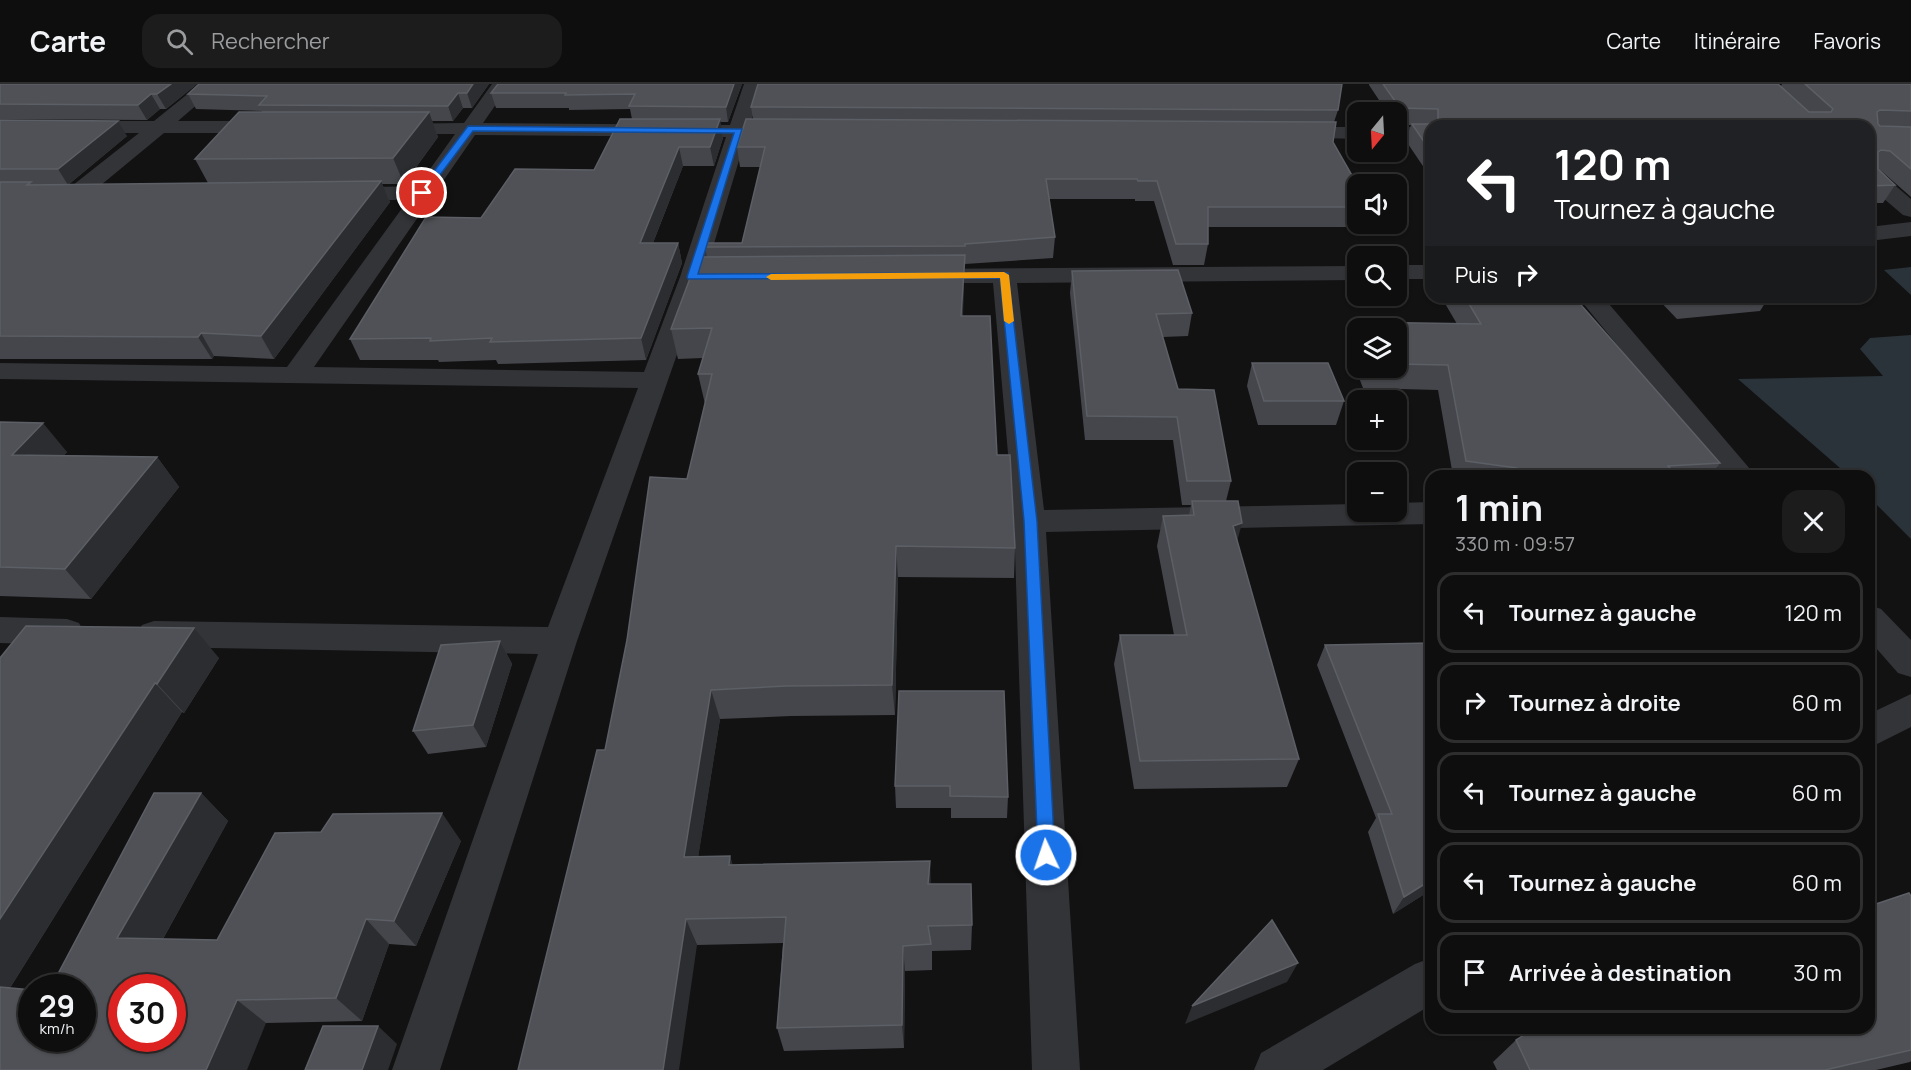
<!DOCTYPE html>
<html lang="fr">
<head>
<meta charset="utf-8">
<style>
	body { margin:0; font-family:Manrope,sans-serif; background:#1c1c1c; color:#f1f3f6; height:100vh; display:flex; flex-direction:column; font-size:22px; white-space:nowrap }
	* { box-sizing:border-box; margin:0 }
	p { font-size:20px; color:#9b9c9e }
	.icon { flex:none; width:33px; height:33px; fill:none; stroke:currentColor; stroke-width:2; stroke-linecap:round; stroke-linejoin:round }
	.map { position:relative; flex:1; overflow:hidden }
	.panel { position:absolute; left:1425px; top:386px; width:450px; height:564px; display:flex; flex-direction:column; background:#0e0e0e; border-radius:18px; box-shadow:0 2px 4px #0004,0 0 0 2px #2e2e2e }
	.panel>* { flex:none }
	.top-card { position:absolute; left:1425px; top:36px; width:450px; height:183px; border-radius:18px; box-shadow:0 2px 4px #0004,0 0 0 2px #2e2e2e; background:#202124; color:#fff; overflow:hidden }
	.needle { width:39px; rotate:198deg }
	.tools { position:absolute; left:1347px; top:18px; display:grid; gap:12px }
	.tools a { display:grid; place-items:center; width:60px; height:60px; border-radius:12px; background:#0e0e0e; box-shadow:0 2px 4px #0004,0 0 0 2px #2e2e2e; font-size:30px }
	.speed { position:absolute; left:18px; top:890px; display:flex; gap:12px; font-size:30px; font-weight:700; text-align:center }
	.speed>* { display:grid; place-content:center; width:78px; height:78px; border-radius:50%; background:#0e0e0e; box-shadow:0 2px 4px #0004,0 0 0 2px #2e2e2e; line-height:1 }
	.speed small { font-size:15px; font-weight:400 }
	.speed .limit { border:9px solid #d22; background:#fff; color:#111 }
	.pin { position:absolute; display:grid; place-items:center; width:51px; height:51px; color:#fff; margin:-26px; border:3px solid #fff; border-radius:50%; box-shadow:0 2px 6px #0007 }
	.me { position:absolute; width:66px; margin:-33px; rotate:357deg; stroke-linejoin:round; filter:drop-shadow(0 0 4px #0008) }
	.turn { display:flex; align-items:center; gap:21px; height:126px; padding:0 30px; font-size:27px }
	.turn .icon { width:78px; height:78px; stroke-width:2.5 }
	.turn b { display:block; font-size:42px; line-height:51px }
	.then { display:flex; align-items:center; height:57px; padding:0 30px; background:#0003; gap:12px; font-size:22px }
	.round { display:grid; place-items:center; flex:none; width:63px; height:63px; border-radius:18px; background:#1c1c1c }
	.head { display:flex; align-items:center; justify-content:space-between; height:102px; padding:0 30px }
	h1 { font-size:36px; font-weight:700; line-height:45px }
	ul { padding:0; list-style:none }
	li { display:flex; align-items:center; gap:18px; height:81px; margin:0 12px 9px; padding:0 18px; border:3px solid #2e2e2e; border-radius:18px }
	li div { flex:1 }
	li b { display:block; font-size:22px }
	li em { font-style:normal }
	header { display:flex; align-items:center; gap:36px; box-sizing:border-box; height:84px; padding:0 30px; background:#0e0e0e; border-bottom:2px solid #2e2e2e }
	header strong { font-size:28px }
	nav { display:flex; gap:33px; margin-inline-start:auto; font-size:21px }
	.search { width:420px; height:54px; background:#1c1c1c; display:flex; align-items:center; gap:15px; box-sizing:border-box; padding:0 21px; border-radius:18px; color:#9b9c9e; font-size:22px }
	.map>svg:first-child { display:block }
	.water { fill:#2a3339 }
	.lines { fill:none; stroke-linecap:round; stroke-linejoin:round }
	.minor { fill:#333438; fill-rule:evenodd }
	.wall { fill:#45464b; fill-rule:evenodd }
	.shaded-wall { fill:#2c2d30 }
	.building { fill:#4f5156; stroke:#5c5f65; stroke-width:1.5; fill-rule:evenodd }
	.route { fill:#1a73e8; stroke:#114b97; stroke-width:1.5 }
	.slow { fill:#f59e0b }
</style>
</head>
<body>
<header>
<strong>Carte</strong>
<div class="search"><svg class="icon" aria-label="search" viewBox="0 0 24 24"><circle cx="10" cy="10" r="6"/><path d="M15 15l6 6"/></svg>Rechercher</div>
<nav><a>Carte</a><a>Itinéraire</a><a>Favoris</a></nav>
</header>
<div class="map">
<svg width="1911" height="986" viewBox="0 0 1911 986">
	<rect width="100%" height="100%" fill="#121213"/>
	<g class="water">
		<path d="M 1911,183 L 1911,211 L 1884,186 Z"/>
		<path d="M 1911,251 L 1911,455 L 1869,413 L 1869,392 L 1848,391 L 1738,295 L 1883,292 L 1860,265 L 1870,254 Z"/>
	</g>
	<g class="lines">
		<g class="minor">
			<path d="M 200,0 L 221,0 L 178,37 L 270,37 L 277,39 L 280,43 L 277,47 L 270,49 L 164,49 L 84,115 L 76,117 L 68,115 L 65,110 L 68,105 L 139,49 L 0,49 L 0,37 L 154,37 Z"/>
			<path d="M 492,0 L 510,0 L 483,39 L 730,41 L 744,0 L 762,0 L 750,41 L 793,43 L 796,47 L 793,51 L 746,53 L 704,193 L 577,557 L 440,986 L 392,986 L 538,570 L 154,563 L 142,559 L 137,550 L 142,541 L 154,537 L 548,543 L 638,304 L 0,295 L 0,279 L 287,283 L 408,116 L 343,116 L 335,114 L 332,109 L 335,104 L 418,102 L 455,50 L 390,50 L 383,48 L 380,44 L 383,40 L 464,39 ZM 475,51 L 726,53 L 680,193 L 644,288 L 314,283 Z"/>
			<path d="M 1290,43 L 1358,43 L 1358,55 L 1283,53 L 1280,49 L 1283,45 Z"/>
			<rect x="1396" y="43" width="35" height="12"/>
			<path d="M 1869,85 L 1877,86 L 1911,115 L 1911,133 L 1903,131 L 1869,102 Z"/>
			<path d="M 1911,138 L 1911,152 L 1869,157 L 1869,143 Z"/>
			<rect x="1396" y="181" width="35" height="14"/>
			<path d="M 1358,182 L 1358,196 L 1017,199 L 1044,426 L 1358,420 L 1358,428 L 1396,428 L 1396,419 L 1431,418 L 1431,440 L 1046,448 L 1080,986 L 1032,986 L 1014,437 L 993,199 L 918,199 L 909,197 L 906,192 L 909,187 L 918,185 Z"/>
			<path d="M 1578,213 L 1603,213 L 1756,392 L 1724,392 Z"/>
			<path d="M 1869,521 L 1881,525 L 1911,556 L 1911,593 L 1898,589 L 1869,556 Z"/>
			<path d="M 0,533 L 67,535 L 79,539 L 84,548 L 79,557 L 67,561 L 0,559 Z"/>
			<path d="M 1911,610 L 1911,643 L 1869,664 L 1869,630 Z"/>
			<path d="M 1431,874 L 1431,921 L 1323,986 L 1254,986 L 1261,969 L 1415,880 Z"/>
		</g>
	</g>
	<g class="wall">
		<path d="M 0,0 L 197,0 L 166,25 L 160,25 L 147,36 L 0,35 Z"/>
		<path d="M 489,0 L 472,24 L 463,24 L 453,37 L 432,37 L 438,53 L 404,100 L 382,100 L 390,118 L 274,275 L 214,272 L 212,275 L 0,275 L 0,36 L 127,52 L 68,101 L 208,99 L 195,75 L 262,28 L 262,27 L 196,25 L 188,10 Z"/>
		<path d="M 498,0 L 742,0 L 728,38 L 720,38 L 723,54 L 714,82 L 683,82 L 653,159 L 678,159 L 682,179 L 646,276 L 498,280 L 496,276 L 439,278 L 438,276 L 360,276 L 350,255 L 481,134 L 594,86 L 632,35 L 630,25 L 569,26 L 569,24 L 496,24 L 491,9 Z"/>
		<path d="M 1369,0 L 1778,0 L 1781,2 L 1782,0 L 1911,0 L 1911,113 L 1878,84 L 1895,101 L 1883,119 L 1869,119 L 1869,42 L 1431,42 L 1431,94 L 1406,57 L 1411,41 L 1396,41 L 1396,28 L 1387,28 L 1369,1 Z"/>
		<path d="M 751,23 L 1338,26 L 1334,38 L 1333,58 L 1358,102 L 1358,140 L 1364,140 L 1363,143 L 1208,143 L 1208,160 L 1204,181 L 1173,181 L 1154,117 L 1135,117 L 1135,115 L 1049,115 L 1055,153 L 1053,174 L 965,180 L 964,182 L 963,232 L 997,371 L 1015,464 L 1014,494 L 898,493 L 895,631 L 791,632 L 720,635 L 698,773 L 733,781 L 931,800 L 972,841 L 971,866 L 932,867 L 932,886 L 905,887 L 904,964 L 784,967 L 777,944 L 783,859 L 697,861 L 605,666 L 687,395 L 705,320 L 698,290 L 703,274 L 678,275 L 671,245 L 707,173 L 705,163 L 742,159 L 761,83 L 740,83 L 737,63 L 753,35 Z"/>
		<path d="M 1072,187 L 1192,229 L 1188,252 L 1163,253 L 1178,305 L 1231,397 L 1226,417 L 1299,675 L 1287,703 L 1134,705 L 1114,580 L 1120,551 L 1174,551 L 1157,462 L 1163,432 L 1189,431 L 1191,421 L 1182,421 L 1173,356 L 1085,356 L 1070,209 Z"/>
		<path d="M 1444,213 L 1574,213 L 1720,379 L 1711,392 L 1453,392 L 1438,306 L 1363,304 L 1347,262 L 1355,238 L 1457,240 L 1443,216 ZM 1358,244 L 1396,244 L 1396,284 L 1358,284 Z"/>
		<path d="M 1656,213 L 1769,213 L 1760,227 L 1677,235 Z"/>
		<path d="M 1252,279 L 1344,317 L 1336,341 L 1258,341 L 1247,302 Z"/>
		<path d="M 0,338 L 67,368 L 64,371 L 157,373 L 179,403 L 91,515 L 0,512 Z"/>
		<path d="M 1431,486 L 1431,503 L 1427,494 Z"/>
		<path d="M 500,557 L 512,580 L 486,663 L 428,670 L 413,647 Z"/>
		<path d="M 1431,559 L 1431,806 L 1393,830 L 1368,748 L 1376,734 L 1317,581 L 1325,561 Z"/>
		<path d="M 0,574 L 219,574 L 184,629 L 182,628 L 10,904 L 32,954 L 201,709 L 228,737 L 163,855 L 217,856 L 461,757 L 416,862 L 389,860 L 362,937 L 266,939 L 0,986 Z"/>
		<path d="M 899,607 L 1008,713 L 1007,734 L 951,734 L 951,724 L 896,724 L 895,702 Z"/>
		<path d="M 1911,812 L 1911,977 L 1910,978 L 1876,986 L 1497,986 L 1493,978 L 1516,956 L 1870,822 Z"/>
	</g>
	<g class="shaded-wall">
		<path d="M 171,0 L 197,0 L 166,25 L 157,10 Z"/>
		<path d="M 473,0 L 489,0 L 472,24 L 467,9 Z"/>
		<path d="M 734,0 L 742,0 L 728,38 L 726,23 Z"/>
		<path d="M 458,9 L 463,24 L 453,37 L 448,22 Z"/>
		<path d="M 151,10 L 160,25 L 147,36 L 138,21 Z"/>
		<path d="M 429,28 L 438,53 L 404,100 L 393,74 Z"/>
		<path d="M 720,35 L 723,54 L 714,82 L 710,63 Z"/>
		<path d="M 118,37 L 127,52 L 68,101 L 58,85 Z"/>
		<path d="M 679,63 L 683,82 L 645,179 L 640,159 Z"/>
		<path d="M 381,97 L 390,118 L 274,275 L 261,252 Z"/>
		<path d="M 678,159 L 682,179 L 646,276 L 641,254 Z"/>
		<path d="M 965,171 L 964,200 L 961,262 L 961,232 Z"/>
		<path d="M 201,249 L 214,272 L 212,275 L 198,253 Z"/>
		<path d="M 43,339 L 67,368 L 38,401 L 12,371 Z"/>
		<path d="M 157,373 L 179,403 L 91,515 L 65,485 Z"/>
		<path d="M 1242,439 L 1234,469 L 1233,442 Z"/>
		<path d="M 896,462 L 898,493 L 895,631 L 892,601 Z"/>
		<path d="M 194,544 L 219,574 L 184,629 L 157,600 Z"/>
		<path d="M 500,557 L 512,580 L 486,663 L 473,641 Z"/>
		<path d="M 155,599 L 182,628 L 0,920 L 0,835 Z"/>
		<path d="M 711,606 L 720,635 L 694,800 L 684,773 Z"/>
		<path d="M 201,709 L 228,737 L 150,878 L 117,854 Z"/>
		<path d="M 442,729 L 461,757 L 416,862 L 394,837 Z"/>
		<path d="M 730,772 L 739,800 L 729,781 Z"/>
		<path d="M 930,777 L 931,804 L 928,800 Z"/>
		<path d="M 1431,796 L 1431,806 L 1393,830 L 1404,813 Z"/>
		<path d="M 366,835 L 389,860 L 362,937 L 336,914 Z"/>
		<path d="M 686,835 L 697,861 L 679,986 L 663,986 Z"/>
		<path d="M 903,862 L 905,887 L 904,964 L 902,941 Z"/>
		<path d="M 1298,879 L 1287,898 L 1185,940 L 1192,922 Z"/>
		<path d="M 237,916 L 266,939 L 247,986 L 206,986 Z"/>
		<path d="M 378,942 L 397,960 L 388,986 L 362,986 Z"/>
	</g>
	<g class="building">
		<path d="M 0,0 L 171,0 L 157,10 L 151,10 L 138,21 L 0,20 Z"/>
		<path d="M 199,0 L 473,0 L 467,9 L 458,9 L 448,22 L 259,21 L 267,12 L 188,10 Z"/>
		<path d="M 498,0 L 734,0 L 726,23 L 629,22 L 635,10 L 565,11 L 566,9 L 491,9 Z"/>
		<path d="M 758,0 L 1342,0 L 1338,26 L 751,23 Z"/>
		<path d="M 1383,0 L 1778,0 L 1809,28 L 1831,28 L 1833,25 L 1805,0 L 1911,0 L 1911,27 L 1880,26 L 1877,28 L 1878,40 L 1880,42 L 1911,43 L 1911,85 L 1890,67 L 1881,66 L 1878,68 L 1878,85 L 1895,101 L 1869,102 L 1869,42 L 1431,42 L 1431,68 L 1412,40 L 1438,40 L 1438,25 L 1400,24 Z"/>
		<path d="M 239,28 L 429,28 L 393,74 L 195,75 Z"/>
		<path d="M 620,35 L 720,35 L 710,63 L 679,63 L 640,159 L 678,159 L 641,254 L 490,258 L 492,254 L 430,257 L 431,254 L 350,255 L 426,133 L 481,134 L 515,85 L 594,86 Z"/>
		<path d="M 746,35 L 1336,38 L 1333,58 L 1358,102 L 1358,123 L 1208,123 L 1208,160 L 1176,160 L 1157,97 L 1138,97 L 1137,95 L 1046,95 L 1055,153 L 965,160 L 965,162 L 705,163 L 706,159 L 742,159 L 765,63 L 737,63 Z"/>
		<path d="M 0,36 L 118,37 L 58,85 L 0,85 Z"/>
		<path d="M 381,97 L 261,252 L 201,249 L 198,253 L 0,252 L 0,98 L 31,98 L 27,101 Z"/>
		<path d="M 965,171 L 961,232 L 990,232 L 997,371 L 1010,371 L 1015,464 L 896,462 L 892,601 L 786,602 L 711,606 L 684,773 L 730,772 L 729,781 L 930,777 L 928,800 L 971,800 L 972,841 L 928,842 L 931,860 L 903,862 L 902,941 L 777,944 L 786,833 L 686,835 L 663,986 L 518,986 L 597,666 L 605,666 L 627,556 L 650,393 L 687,395 L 712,290 L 698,290 L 712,244 L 671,245 L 698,173 Z"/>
		<path d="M 1178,186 L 1192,229 L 1156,230 L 1178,305 L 1214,306 L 1231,397 L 1187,397 L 1177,333 L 1087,332 L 1072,187 Z"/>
		<path d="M 1465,213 L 1574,213 L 1720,379 L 1668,382 L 1676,391 L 1521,392 L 1517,384 L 1466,377 L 1448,281 L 1396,280 L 1396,244 L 1358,244 L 1355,238 L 1481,240 Z"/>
		<path d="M 1684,213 L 1722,213 L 1687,216 Z"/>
		<path d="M 1252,279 L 1328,279 L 1344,317 L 1264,317 Z"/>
		<path d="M 0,338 L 43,339 L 12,371 L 157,373 L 65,485 L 0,483 Z"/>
		<path d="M 1192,417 L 1238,417 L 1242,439 L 1233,442 L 1299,675 L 1140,677 L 1120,551 L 1187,551 L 1163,432 L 1194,431 Z"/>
		<path d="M 26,542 L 194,544 L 157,600 L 155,599 L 0,835 L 0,574 Z"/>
		<path d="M 500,557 L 473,641 L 413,647 L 441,561 Z"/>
		<path d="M 1431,559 L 1431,796 L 1404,813 L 1378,730 L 1392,730 L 1325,561 Z"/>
		<path d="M 899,607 L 1004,607 L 1008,713 L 950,712 L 950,702 L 895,702 Z"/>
		<path d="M 154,709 L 201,709 L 117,854 L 217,856 L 275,749 L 321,748 L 333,730 L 442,729 L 394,837 L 366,835 L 336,914 L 237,916 L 206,986 L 0,986 L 0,903 L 32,906 L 32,954 L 82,954 L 82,903 L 51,903 ZM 122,903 L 172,903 L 172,954 L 122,954 Z"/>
		<path d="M 1909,809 L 1911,812 L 1911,966 L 1825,986 L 1530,986 L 1516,956 L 1535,944 L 1869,944 L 1869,820 L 1870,822 Z"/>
		<path d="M 1272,836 L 1298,879 L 1192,922 Z"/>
		<path d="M 323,942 L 378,942 L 362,986 L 305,986 Z"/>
	</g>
	<path class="route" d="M 468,42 L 742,45 L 698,190 L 1008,189 L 1037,437 L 1055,771 L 1052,777 L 1046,779 L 1040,777 L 1038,771 L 1024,437 L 1000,194 L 688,195 L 687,193 L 734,49 L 473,47 L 425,111 L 419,111 L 419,107 Z"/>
	<path class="slow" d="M 1004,188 L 1009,191 L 1014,237 L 1009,240 L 1004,237 L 1000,194 L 771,196 L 766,193 L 771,190 Z"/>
</svg>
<div class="tools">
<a><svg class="needle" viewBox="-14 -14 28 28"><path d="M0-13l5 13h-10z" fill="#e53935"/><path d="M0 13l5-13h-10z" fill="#9b9c9e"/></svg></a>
<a><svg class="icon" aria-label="sound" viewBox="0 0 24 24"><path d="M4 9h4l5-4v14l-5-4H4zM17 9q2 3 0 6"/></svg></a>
<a><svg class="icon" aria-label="search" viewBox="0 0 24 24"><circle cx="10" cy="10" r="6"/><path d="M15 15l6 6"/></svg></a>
<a><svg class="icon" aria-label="layers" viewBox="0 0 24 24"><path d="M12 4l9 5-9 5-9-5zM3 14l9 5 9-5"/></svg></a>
<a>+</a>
<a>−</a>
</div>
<div class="speed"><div>29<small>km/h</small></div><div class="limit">30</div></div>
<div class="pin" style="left:422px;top:109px;background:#d93025"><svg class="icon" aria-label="arrive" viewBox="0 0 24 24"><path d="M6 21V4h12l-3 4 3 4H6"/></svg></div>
<svg class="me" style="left:1046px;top:771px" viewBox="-20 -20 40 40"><circle r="17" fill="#1a73e8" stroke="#fff" stroke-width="3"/><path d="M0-11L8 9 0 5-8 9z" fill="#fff"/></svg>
<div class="top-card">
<div class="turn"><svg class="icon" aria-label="left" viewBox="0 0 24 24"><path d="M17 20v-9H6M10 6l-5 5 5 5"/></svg><div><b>120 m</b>Tournez à gauche</div></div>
<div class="then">Puis<svg class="icon" aria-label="right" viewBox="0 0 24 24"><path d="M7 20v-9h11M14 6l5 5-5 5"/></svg></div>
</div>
<section class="panel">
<div class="head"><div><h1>1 min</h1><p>330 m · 09:57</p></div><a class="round"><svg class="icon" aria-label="close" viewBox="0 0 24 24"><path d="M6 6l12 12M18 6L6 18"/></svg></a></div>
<ul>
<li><svg class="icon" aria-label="left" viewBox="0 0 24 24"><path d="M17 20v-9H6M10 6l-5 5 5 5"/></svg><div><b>Tournez à gauche</b></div><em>120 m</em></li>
<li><svg class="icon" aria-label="right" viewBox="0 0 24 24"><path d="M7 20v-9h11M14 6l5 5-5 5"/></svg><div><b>Tournez à droite</b></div><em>60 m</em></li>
<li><svg class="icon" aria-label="left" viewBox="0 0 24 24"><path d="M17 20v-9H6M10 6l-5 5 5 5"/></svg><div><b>Tournez à gauche</b></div><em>60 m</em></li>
<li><svg class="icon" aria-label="left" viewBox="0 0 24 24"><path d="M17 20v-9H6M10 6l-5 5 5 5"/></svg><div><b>Tournez à gauche</b></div><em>60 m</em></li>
<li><svg class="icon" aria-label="arrive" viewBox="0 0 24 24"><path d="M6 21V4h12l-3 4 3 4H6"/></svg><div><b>Arrivée à destination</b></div><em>30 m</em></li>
</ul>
</section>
</div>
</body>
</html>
